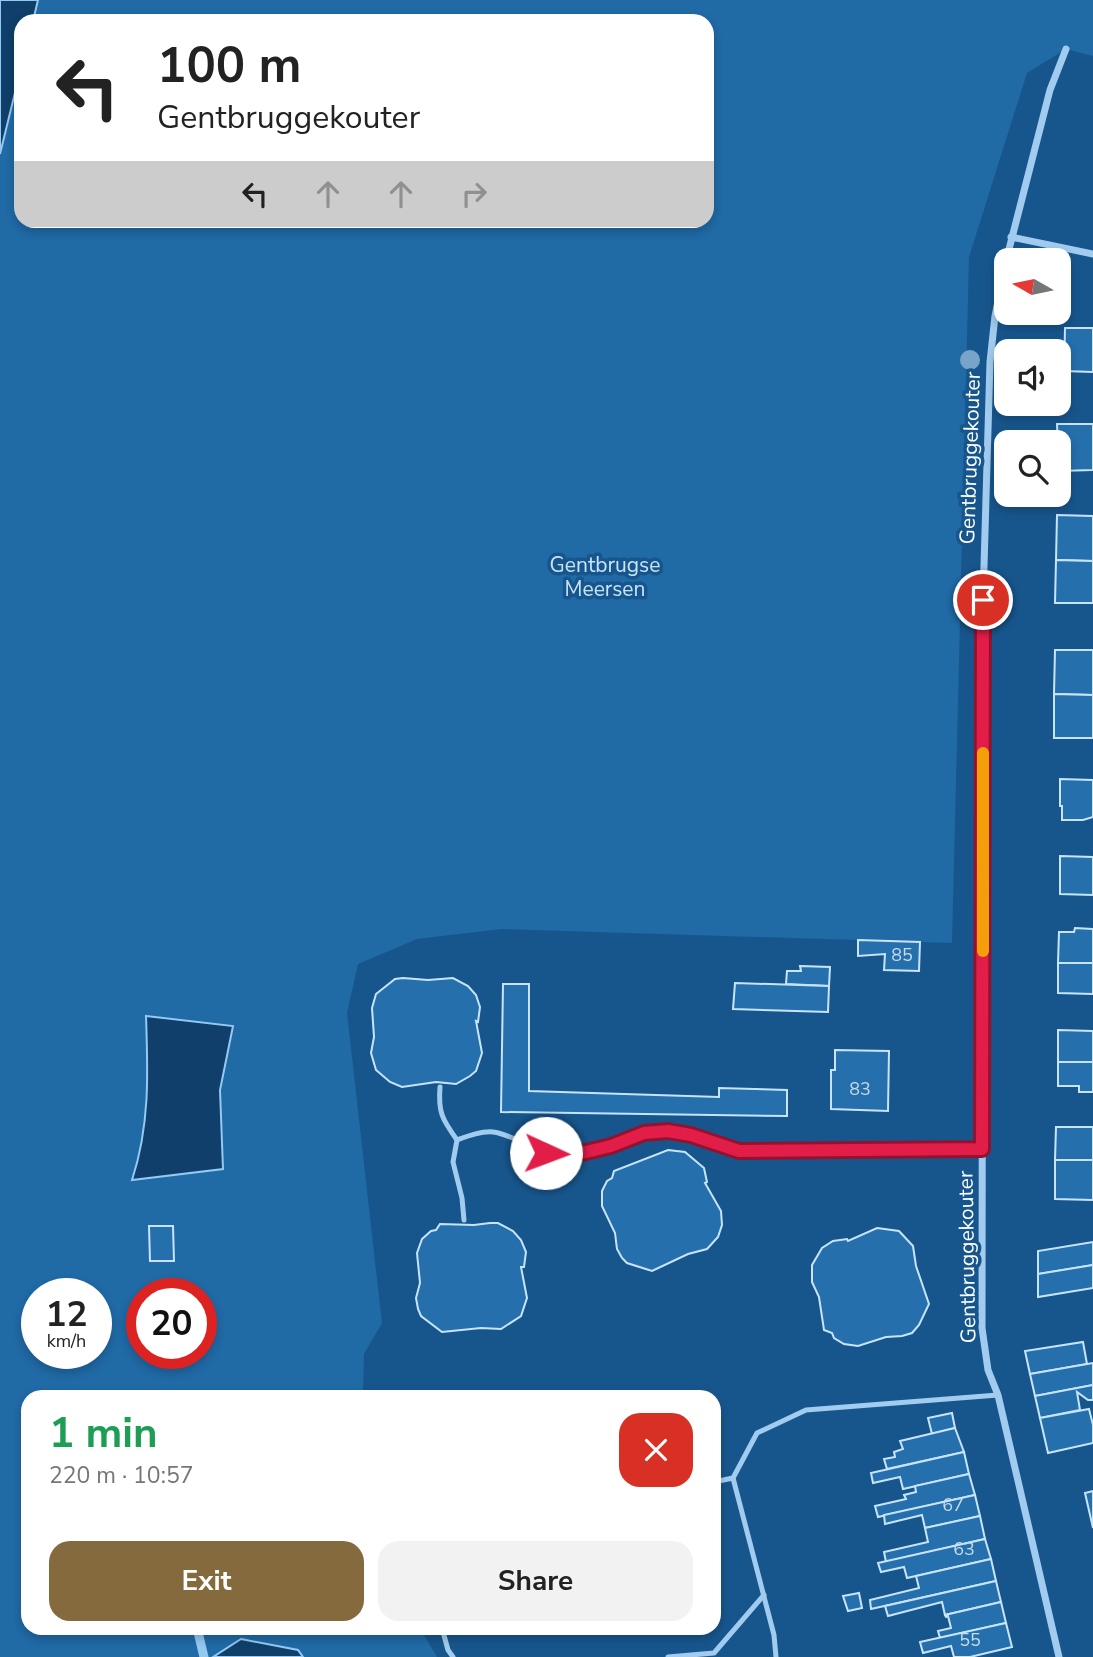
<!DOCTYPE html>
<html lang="en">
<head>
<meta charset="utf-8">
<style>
	body { margin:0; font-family:"Nunito Sans",sans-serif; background:#f2f2f2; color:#222; height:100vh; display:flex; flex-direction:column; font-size:26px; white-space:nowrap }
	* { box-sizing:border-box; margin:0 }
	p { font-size:23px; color:#767676 }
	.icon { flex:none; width:38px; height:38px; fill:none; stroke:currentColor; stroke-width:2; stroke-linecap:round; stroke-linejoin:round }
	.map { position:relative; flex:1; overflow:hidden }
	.details { position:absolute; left:21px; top:1390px; width:700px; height:245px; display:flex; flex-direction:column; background:#fff; border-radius:21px; box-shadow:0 4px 10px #0003 }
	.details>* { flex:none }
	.guide { position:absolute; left:14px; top:14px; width:700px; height:214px; border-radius:21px; box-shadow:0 4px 10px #0003; background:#fff; color:#222; overflow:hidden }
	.needle { width:46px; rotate:279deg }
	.fabs { position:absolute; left:994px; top:248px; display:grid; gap:14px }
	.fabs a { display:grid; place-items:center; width:77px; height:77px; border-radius:14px; background:#fff; box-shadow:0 4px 10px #0003; font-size:35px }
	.speed { position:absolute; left:21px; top:1278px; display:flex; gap:14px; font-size:35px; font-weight:700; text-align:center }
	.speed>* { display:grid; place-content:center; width:91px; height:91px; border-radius:50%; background:#fff; box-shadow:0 4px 10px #0003; line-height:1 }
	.speed small { font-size:18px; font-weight:400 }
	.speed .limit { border:10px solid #d22; background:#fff; color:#111 }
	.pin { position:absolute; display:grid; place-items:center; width:60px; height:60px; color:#fff; margin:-30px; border:4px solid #fff; border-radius:50%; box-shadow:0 2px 7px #0007 }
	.me { position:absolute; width:77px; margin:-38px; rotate:92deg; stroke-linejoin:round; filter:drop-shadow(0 0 5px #0008) }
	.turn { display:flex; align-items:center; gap:24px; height:147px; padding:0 28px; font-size:32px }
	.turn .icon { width:91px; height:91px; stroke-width:2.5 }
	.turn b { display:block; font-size:49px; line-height:60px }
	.lanes { display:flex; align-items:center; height:66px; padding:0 28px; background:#0003; justify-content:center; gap:35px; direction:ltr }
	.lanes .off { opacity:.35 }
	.round { display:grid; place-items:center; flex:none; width:74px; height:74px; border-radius:21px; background:#f2f2f2 }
	.headline { display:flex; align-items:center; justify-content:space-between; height:119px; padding:0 28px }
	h1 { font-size:42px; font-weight:700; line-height:52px; color:#1e9e55 }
	.primary-button { display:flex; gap:14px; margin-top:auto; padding:14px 28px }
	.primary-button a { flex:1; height:80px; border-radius:21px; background:#856a3e; color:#fff; font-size:28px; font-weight:700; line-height:80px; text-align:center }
	.primary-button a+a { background:#f2f2f2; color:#222 }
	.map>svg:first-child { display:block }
	.green { fill:#206aa6; fill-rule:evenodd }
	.water { fill:#0f3f6a; stroke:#94c9f2; stroke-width:2 }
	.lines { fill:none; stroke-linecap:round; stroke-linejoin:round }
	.stream { stroke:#94c9f2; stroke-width:9 }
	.building { fill:#256fac; stroke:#c8e4fb; stroke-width:2 }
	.service { stroke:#a2ccef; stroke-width:5 }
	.minor { stroke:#a2ccef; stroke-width:7 }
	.tree { fill:#78a4ca }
	.route-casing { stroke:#92132f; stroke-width:18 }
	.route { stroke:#e11d48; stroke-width:12 }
	.slow { stroke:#f59e0b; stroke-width:12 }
	.labels { text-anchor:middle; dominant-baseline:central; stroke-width:7; stroke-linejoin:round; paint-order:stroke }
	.number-label { font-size:18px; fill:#c8dbea }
	.street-label { font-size:21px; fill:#fff; stroke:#17568d }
	.park-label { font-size:21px; fill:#c8e4fb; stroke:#17568d }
</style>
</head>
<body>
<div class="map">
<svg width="1093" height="1657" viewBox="0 0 1093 1657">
	<rect width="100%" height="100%" fill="#17568d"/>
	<path class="green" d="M 38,0 L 1093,0 L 1093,56 L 1066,49 L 1027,73 L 969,257 L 952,943 L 501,929 L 417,939 L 358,964 L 347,1013 L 382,1323 L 364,1354 L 363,1396 L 28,1396 L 28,1628 L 422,1628 L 424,1635 L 437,1657 L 0,1657 L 0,154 L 21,69 L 21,220 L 707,220 L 707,21 L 33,21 ZM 146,1016 L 232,1026 L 220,1090 L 223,1168 L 132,1179 C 150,1126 148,1072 146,1016 ZM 37,1293 L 96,1293 L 96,1353 L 37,1353 ZM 142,1293 L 201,1293 L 201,1353 L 142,1353 Z"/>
	<g class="water">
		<path d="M 0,0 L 38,0 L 33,21 L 21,21 L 21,68 L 0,154 Z"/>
		<path d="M 146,1016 L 233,1026 L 220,1090 L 223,1169 L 132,1180 C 150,1125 148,1073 146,1016 Z"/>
		<path d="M 241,1639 L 298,1650 L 303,1657 L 213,1657 Z"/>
	</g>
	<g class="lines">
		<path class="stream" d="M 197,1628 L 204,1657"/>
	</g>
	<g class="building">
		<path d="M 1065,328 L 1093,328 L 1093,372 L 1064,371 Z"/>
		<path d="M 1057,424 L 1093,424 L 1093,470 L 1059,471 Z"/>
		<path d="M 1057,515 L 1093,516 L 1093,561 L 1056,560 Z"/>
		<path d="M 1056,560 L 1093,561 L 1093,603 L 1055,603 Z"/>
		<path d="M 1055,650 L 1093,650 L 1093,695 L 1054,694 Z"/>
		<path d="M 1054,694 L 1093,695 L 1093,738 L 1054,738 Z"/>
		<path d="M 1060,779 L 1093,780 L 1093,817 L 1083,820 L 1062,820 L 1062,806 L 1060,806 Z"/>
		<path d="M 1060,856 L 1093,857 L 1093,895 L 1060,894 Z"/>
		<path d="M 1075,928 L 1093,929 L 1093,963 L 1058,963 L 1059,932 L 1074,932 Z"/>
		<path d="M 858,940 L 920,942 L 919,971 L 884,970 L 885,954 L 858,956 Z"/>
		<path d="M 1058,963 L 1093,963 L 1093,994 L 1058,993 Z"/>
		<path d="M 800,966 L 830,967 L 829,986 L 786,984 L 787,971 L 801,971 Z"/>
		<path d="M 403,978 L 428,980 L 453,978 L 468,986 L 476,995 L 480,1007 L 478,1022 L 476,1021 L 482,1053 L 476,1071 L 470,1076 L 456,1084 L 436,1082 L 402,1087 L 390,1082 L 376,1070 L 371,1053 L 374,1037 L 372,1008 L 376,994 L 395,979 Z"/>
		<path d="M 735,983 L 829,986 L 828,1012 L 733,1009 Z"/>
		<path d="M 503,984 L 529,984 L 529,1091 L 719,1097 L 719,1088 L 787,1090 L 787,1116 L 501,1112 Z"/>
		<path d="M 1058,1030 L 1093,1031 L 1093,1062 L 1058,1062 Z"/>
		<path d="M 835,1050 L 889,1051 L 888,1111 L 831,1109 L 831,1070 L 835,1070 Z"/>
		<path d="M 1058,1062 L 1093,1062 L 1093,1092 L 1079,1092 L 1079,1086 L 1058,1086 Z"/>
		<path d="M 1056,1127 L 1093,1127 L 1093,1160 L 1055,1160 Z"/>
		<path d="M 668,1150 L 685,1152 L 704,1168 L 707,1182 L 705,1183 L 721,1211 L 722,1225 L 718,1237 L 707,1249 L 688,1254 L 652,1271 L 627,1263 L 622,1258 L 617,1249 L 615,1233 L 602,1206 L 602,1191 L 607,1181 L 612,1178 L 614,1171 Z"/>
		<path d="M 1055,1160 L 1093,1160 L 1093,1200 L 1055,1199 Z"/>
		<path d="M 490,1223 L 498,1223 L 513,1231 L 521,1240 L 526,1252 L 524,1267 L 521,1267 L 527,1298 L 521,1316 L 501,1329 L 481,1328 L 442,1332 L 421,1316 L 418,1309 L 416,1298 L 420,1283 L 417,1253 L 422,1239 L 431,1231 L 436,1230 L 440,1224 L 474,1225 Z"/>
		<path d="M 149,1226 L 173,1226 L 174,1261 L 150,1261 Z"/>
		<path d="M 877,1228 L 899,1231 L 913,1246 L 916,1266 L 929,1304 L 919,1325 L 912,1333 L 902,1336 L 886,1337 L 858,1346 L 844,1344 L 834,1338 L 832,1333 L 824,1330 L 819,1297 L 812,1282 L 812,1265 L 822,1248 L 833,1241 L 847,1239 L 848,1241 Z"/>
		<path d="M 1093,1242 L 1093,1265 L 1038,1274 L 1038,1251 Z"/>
		<path d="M 1093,1265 L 1093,1288 L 1038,1297 L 1038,1274 Z"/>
		<path d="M 1083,1342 L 1087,1364 L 1030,1374 L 1025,1351 Z"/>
		<path d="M 1093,1363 L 1093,1385 L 1035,1396 L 1030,1374 Z"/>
		<path d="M 1093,1385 L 1093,1400 L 1088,1400 L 1077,1392 L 1080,1410 L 1040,1418 L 1035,1396 Z"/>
		<path d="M 1089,1409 L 1093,1425 L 1093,1443 L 1048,1453 L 1040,1418 Z"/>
		<path d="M 952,1413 L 955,1428 L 932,1434 L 928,1418 Z"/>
		<path d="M 955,1428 L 964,1452 L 887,1469 L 884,1459 L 895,1457 L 894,1452 L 903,1449 L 900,1441 Z"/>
		<path d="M 964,1452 L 969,1474 L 903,1489 L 900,1477 L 873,1483 L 871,1473 Z"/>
		<path d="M 969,1474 L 975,1495 L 878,1517 L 875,1506 L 906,1499 L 904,1495 L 916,1492 L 915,1486 Z"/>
		<path d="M 1093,1491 L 1093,1528 L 1085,1493 Z"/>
		<path d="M 975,1495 L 980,1516 L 925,1528 L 922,1515 L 885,1524 L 884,1515 Z"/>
		<path d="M 980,1516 L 985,1539 L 886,1562 L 884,1552 L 928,1542 L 925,1528 Z"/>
		<path d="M 985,1539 L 991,1559 L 907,1578 L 904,1567 L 881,1572 L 878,1563 Z"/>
		<path d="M 991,1559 L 996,1581 L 871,1609 L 870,1600 L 919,1588 L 916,1576 Z"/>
		<path d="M 996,1581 L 1001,1602 L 945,1615 L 942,1602 L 888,1616 L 885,1606 Z"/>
		<path d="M 859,1593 L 862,1608 L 848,1611 L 843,1596 Z"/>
		<path d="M 1001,1602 L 1006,1623 L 940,1638 L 938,1631 L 951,1628 L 948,1616 L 946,1617 L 945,1615 Z"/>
		<path d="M 1006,1623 L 1012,1647 L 970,1657 L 954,1657 L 951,1646 L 923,1653 L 920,1642 Z"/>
	</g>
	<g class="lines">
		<g class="service">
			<path d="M 440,1087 C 438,1112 442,1119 457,1140"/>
			<path d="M 464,1220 L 462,1198 L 453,1162 L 457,1140 C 468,1136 481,1131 493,1132 C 517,1135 540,1157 569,1156 C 603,1155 632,1131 666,1131 C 693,1131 717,1150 743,1151 C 822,1154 903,1150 982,1149"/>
			<path d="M 733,1478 L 757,1433 L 806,1410 L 998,1395"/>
			<path d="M 714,1482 L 733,1478 L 774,1635 L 776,1657"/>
			<path d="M 442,1628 L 448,1650 L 453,1657"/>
			<path d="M 668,1657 L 714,1653 L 764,1595"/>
		</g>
		<g class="minor">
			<path d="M 1011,237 L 1093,254"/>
			<path d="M 1006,261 L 995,316 L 990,362 L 983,600 L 982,1328 L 988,1370 L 998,1395 L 1059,1657"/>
			<path d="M 1006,261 L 1050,90 L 1066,49"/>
		</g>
	</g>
	<circle class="tree" cx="970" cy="360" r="10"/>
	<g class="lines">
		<defs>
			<path id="route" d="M 546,1153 L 569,1156 L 611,1146 L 644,1133 L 668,1131 L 691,1135 L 739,1151 L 982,1149 L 983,600"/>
		</defs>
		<use href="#route" class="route-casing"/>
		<use href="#route" class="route"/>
		<path class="slow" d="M 983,951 L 983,753"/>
	</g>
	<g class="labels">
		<g class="number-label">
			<text x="902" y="955">85</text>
			<text x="860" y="1089">83</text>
			<text x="953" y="1505">67</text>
			<text x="964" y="1549">63</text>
			<text x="970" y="1640">55</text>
		</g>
		<g class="street-label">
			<text transform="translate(970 458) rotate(-88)">Gentbruggekouter</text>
			<text transform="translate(967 1257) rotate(-91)">Gentbruggekouter</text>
		</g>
		<g class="park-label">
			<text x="605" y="565">Gentbrugse<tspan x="605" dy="24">Meersen</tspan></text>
		</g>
	</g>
</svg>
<div class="fabs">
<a><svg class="needle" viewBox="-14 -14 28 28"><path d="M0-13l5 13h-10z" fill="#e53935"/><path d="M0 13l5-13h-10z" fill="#767676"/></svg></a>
<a><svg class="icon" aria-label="sound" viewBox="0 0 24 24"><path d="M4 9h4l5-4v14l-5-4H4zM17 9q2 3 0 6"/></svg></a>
<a><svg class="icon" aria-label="search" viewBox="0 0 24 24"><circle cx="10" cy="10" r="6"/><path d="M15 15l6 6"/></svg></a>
</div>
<div class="speed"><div>12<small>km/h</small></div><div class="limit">20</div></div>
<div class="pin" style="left:983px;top:600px;background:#d93025"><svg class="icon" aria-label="arrive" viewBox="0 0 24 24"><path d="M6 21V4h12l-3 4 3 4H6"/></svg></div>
<svg class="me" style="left:546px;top:1153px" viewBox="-20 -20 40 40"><circle r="19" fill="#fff"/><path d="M0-13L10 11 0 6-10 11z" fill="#e11d48"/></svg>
<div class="guide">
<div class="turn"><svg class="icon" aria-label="left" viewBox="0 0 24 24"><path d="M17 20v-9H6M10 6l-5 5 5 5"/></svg><div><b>100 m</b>Gentbruggekouter</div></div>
<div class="lanes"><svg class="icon" aria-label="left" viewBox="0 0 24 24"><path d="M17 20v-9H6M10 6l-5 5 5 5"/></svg><svg class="icon off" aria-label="ahead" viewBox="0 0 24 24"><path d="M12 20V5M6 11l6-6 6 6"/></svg><svg class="icon off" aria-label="ahead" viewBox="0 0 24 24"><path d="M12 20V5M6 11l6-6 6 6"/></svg><svg class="icon off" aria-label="right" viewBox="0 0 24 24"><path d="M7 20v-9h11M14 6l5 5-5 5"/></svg></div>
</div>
<section class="details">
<div class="headline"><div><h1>1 min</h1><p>220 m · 10:57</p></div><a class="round" style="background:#d93025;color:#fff"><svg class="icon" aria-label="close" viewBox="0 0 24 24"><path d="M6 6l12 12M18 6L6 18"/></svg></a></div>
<div class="primary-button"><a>Exit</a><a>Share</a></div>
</section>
</div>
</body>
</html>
